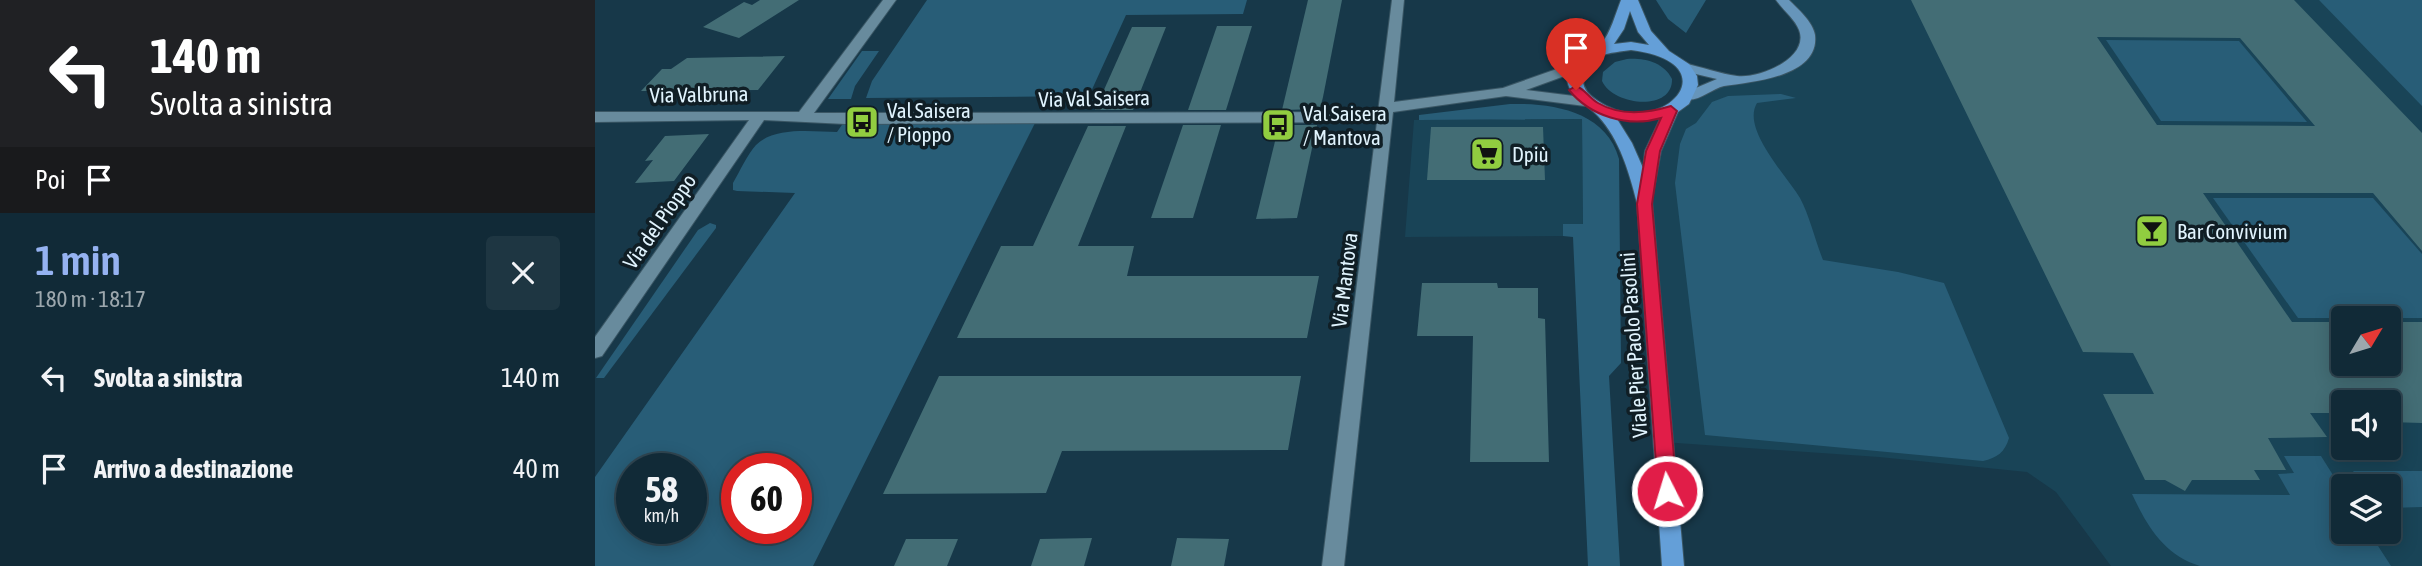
<!DOCTYPE html>
<html lang="it">
<head>
<meta charset="utf-8">
<style>
	body { margin:0; font-family:"Asap Condensed",sans-serif; background:#1e3642; color:#f1f3f6; height:100vh; display:flex; flex-direction:column; font-size:26px; white-space:nowrap }
	* { box-sizing:border-box; margin:0 }
	p { font-size:23px; color:#9ca7ad }
	.icon { flex:none; width:38px; height:38px; fill:none; stroke:currentColor; stroke-width:2; stroke-linecap:round; stroke-linejoin:round }
	.map { position:relative; flex:1; overflow:hidden }
	.details { display:flex; flex-direction:column; background:#112a37; width:595px }
	.details>* { flex:none }
	.banner { background:#202124; color:#fff; overflow:hidden }
	.needle { width:46px; rotate:52deg }
	.fabs { position:absolute; left:1736px; top:306px; display:grid; gap:14px }
	.fabs a { display:grid; place-items:center; width:70px; height:70px; border-radius:7px; background:#112a37; box-shadow:0 4px 18px #0003,0 0 0 2px #304652; font-size:35px }
	.speed { position:absolute; left:21px; top:453px; display:flex; gap:14px; font-size:35px; font-weight:700; text-align:center }
	.speed>* { display:grid; place-content:center; width:91px; height:91px; border-radius:50%; background:#112a37; box-shadow:0 4px 18px #0003,0 0 0 2px #304652; line-height:1 }
	.speed small { font-size:18px; font-weight:400 }
	.speed .limit { border:10px solid #d22; background:#fff; color:#111 }
	.pin { position:absolute; display:grid; place-items:center; width:60px; height:60px; color:#fff; margin:-72px -30px; border-radius:50% 50% 50% 0; rotate:-45deg; box-shadow:0 0 7px #0007 }
	.pin .icon { rotate:45deg }
	.me { position:absolute; width:77px; margin:-38px; rotate:355deg; stroke-linejoin:round; filter:drop-shadow(0 0 5px #0008) }
	.turn { display:flex; align-items:center; gap:24px; height:147px; padding:0 35px; font-size:32px }
	.turn .icon { width:91px; height:91px; stroke-width:2.5 }
	.turn b { display:block; font-size:49px; line-height:60px }
	.then { display:flex; align-items:center; height:66px; padding:0 35px; background:#0003; gap:14px; font-size:26px }
	.round { display:grid; place-items:center; flex:none; width:74px; height:74px; border-radius:7px; background:#1e3642 }
	.head { display:flex; align-items:center; justify-content:space-between; height:119px; padding:0 35px }
	h1 { font-size:42px; font-weight:600; line-height:52px; color:#95b2f1 }
	ul { padding:0; list-style:none }
	li { display:flex; align-items:center; gap:21px; height:91px; padding:0 35px }
	li div { flex:1 }
	li b { display:block; font-size:26px }
	li em { font-style:normal }
	main { display:flex; flex:1; min-height:0 }
	.map>svg:first-child { display:block }
	.built { fill:#194457; fill-rule:evenodd }
	.green { fill:#285d77; fill-rule:evenodd }
	.building { fill:#436d75; fill-rule:evenodd }
	.lines { fill:none; stroke-linecap:round; stroke-linejoin:round }
	.street-casing { stroke:#3a5664; stroke-width:2 }
	.secondary-casing { stroke:#3a5664; stroke-width:2 }
	.primary-casing { stroke:#3a5664; stroke-width:2 }
	.street { fill:#688b9d; fill-rule:evenodd }
	.secondary { fill:#6695ba; fill-rule:evenodd }
	.primary { fill:#649fd8; fill-rule:evenodd }
	.route { fill:#e11d48; stroke:#92132f; stroke-width:2 }
	.labels { text-anchor:middle; dominant-baseline:central; stroke-width:7; stroke-linejoin:round; paint-order:stroke }
	.street-label { font-size:21px; fill:#e1f4fe; stroke:#101e25 }
	.poi-label { font-size:21px; fill:#e1f4fe; stroke:#101e25; text-anchor:start }
</style>
</head>
<body>
<main>
<section class="details">
<div class="banner">
<div class="turn"><svg class="icon" aria-label="left" viewBox="0 0 24 24"><path d="M17 20v-9H6M10 6l-5 5 5 5"/></svg><div><b>140 m</b>Svolta a sinistra</div></div>
<div class="then">Poi<svg class="icon" aria-label="arrive" viewBox="0 0 24 24"><path d="M6 21V4h12l-3 4 3 4H6"/></svg></div>
</div>
<div class="head"><div><h1>1 min</h1><p>180 m · 18:17</p></div><a class="round"><svg class="icon" aria-label="close" viewBox="0 0 24 24"><path d="M6 6l12 12M18 6L6 18"/></svg></a></div>
<ul>
<li><svg class="icon" aria-label="left" viewBox="0 0 24 24"><path d="M17 20v-9H6M10 6l-5 5 5 5"/></svg><div><b>Svolta a sinistra</b></div><em>140 m</em></li>
<li><svg class="icon" aria-label="arrive" viewBox="0 0 24 24"><path d="M6 21V4h12l-3 4 3 4H6"/></svg><div><b>Arrivo a destinazione</b></div><em>40 m</em></li>
</ul>
</section>
<div class="map">
<svg width="1827" height="566" viewBox="0 0 1827 566">
	<rect width="100%" height="100%" fill="#173849"/>
	<g class="built">
		<path d="M 1187,0 L 1827,0 L 1827,566 L 1516,566 L 1461,492 L 1432,472 L 1284,457 L 1068,442 L 1050,203 L 1076,111 L 1109,87 L 1182,73 L 1212,41 ZM 1748,318 L 1794,318 L 1794,364 L 1748,364 ZM 1748,402 L 1794,402 L 1794,448 L 1748,448 ZM 1748,486 L 1794,486 L 1794,532 L 1748,532 Z"/>
		<path d="M 987,119 L 988,225 L 968,224 L 968,236 L 810,237 L 819,120 Z"/>
	</g>
	<g class="green">
		<path d="M 332,0 L 652,0 L 648,14 L 531,15 L 494,96 L 271,98 L 277,81 Z"/>
		<path d="M 1061,0 L 1111,0 L 1091,33 L 1073,19 Z"/>
		<path d="M 1724,0 L 1827,0 L 1827,106 Z"/>
		<path d="M 1511,40 L 1644,41 L 1712,122 L 1566,121 Z"/>
		<path d="M 267,51 L 284,51 L 260,86 L 256,99 L 233,99 Z"/>
		<path d="M 1032,59 C 1050,58 1068,62 1077,79 C 1078,112 1018,106 1007,81 L 1008,72 L 1020,62 Z"/>
		<path d="M 1186,94 L 1201,98 L 1162,103 C 1146,129 1192,176 1205,198 C 1215,217 1220,240 1228,260 L 1303,272 L 1349,283 L 1414,438 C 1410,452 1402,458 1388,461 L 1110,435 L 1080,183 L 1085,144 L 1091,129 L 1101,123 L 1117,102 L 1133,96 Z"/>
		<path d="M 915,104 C 957,103 1011,111 1024,159 L 1026,363 L 1014,376 L 1025,566 L 993,566 L 978,237 L 968,236 L 968,224 L 988,224 L 987,119 L 824,120 L 824,115 Z"/>
		<path d="M 251,119 L 442,119 L 218,566 L 0,566 L 0,477 L 200,193 L 142,191 L 138,190 L 138,183 C 145,171 152,155 161,145 C 180,126 219,132 242,132 ZM 37,469 L 96,469 L 96,528 L 37,528 ZM 142,469 L 201,469 L 201,528 L 142,528 Z"/>
		<path d="M 1618,198 L 1778,198 L 1827,254 L 1827,318 L 1703,318 Z"/>
		<path d="M 115,223 L 121,225 L 121,228 L 9,378 L 1,378 L 103,230 Z"/>
		<path d="M 1689,456 L 1726,456 L 1748,491 L 1748,532 L 1774,532 L 1796,566 L 1605,566 C 1569,555 1552,526 1537,494 L 1695,495 L 1683,474 L 1699,473 Z"/>
		<path d="M 1758,471 L 1827,471 L 1827,507 L 1794,508 L 1794,486 L 1769,486 Z"/>
	</g>
	<g class="building">
		<path d="M 165,0 L 204,0 L 144,38 L 108,27 L 149,2 L 157,5 Z"/>
		<path d="M 713,0 L 747,0 L 728,97 L 725,109 L 687,110 Z"/>
		<path d="M 1316,0 L 1699,0 L 1827,133 L 1827,251 L 1778,193 L 1608,193 L 1697,322 L 1748,322 L 1748,364 L 1794,364 L 1794,322 L 1827,322 L 1827,423 L 1794,422 L 1794,402 L 1748,402 L 1748,413 L 1715,413 L 1732,437 L 1673,438 L 1691,470 L 1659,470 L 1665,480 L 1597,480 L 1590,491 L 1570,480 L 1550,480 L 1508,394 L 1559,394 L 1538,353 L 1488,352 ZM 1502,37 L 1645,38 L 1720,126 L 1562,125 Z"/>
		<path d="M 622,26 L 657,26 L 631,110 L 593,110 Z"/>
		<path d="M 537,27 L 571,27 L 538,110 L 500,110 Z"/>
		<path d="M 190,56 L 163,90 L 46,91 L 67,69 L 76,69 L 92,58 Z"/>
		<path d="M 588,125 L 626,125 L 598,218 L 556,218 Z"/>
		<path d="M 684,125 L 722,125 L 702,218 L 661,219 Z"/>
		<path d="M 493,126 L 531,126 L 483,246 L 539,246 L 532,276 L 724,276 L 712,338 L 362,338 L 406,246 L 438,246 Z"/>
		<path d="M 836,127 L 948,127 L 950,180 L 832,180 Z"/>
		<path d="M 114,134 L 79,181 L 40,183 L 58,160 L 50,161 L 70,136 Z"/>
		<path d="M 827,283 L 902,283 L 903,288 L 943,288 L 943,318 L 950,319 L 954,462 L 875,462 L 878,336 L 822,336 Z"/>
		<path d="M 344,376 L 706,376 L 693,450 L 467,451 L 451,493 L 288,494 Z"/>
		<path d="M 497,538 L 489,566 L 436,566 L 445,539 Z"/>
		<path d="M 582,538 L 634,539 L 629,566 L 576,566 Z"/>
		<path d="M 311,539 L 363,539 L 352,566 L 299,566 Z"/>
	</g>
	<g class="lines">
		<defs>
			<path id="street" d="M 288,0 L 301,0 L 219,113 L 783,112 L 797,0 L 809,0 L 799,102 L 908,88 L 976,64 L 986,64 L 986,70 L 931,90 L 995,98 L 997,101 L 995,104 L 990,106 L 911,96 L 798,112 L 749,566 L 727,566 L 782,122 L 251,124 L 169,120 L 7,356 L 0,358 L 0,337 L 154,120 L 0,122 L 0,112 L 204,112 Z"/>
			<path id="secondary" d="M 1181,0 L 1194,0 C 1203,9 1218,22 1220,35 C 1225,77 1156,82 1129,86 C 1116,89 1103,103 1089,99 L 1087,96 L 1089,93 L 1122,79 L 1084,70 L 1084,64 L 1089,63 C 1106,67 1126,74 1142,76 C 1164,79 1215,58 1204,30 C 1200,19 1188,10 1181,0 Z"/>
			<path id="primary" d="M 1026,0 L 1043,0 L 1056,31 L 1074,51 L 1094,64 L 1102,76 L 1103,85 L 1094,104 L 1083,112 L 1066,151 L 1057,200 L 1089,566 L 1067,566 L 1042,203 C 1034,172 1025,140 1003,116 C 992,104 965,92 974,70 C 980,54 996,54 1006,44 C 1016,32 1020,15 1026,0 ZM 1035,11 L 1043,32 L 1054,45 L 1036,42 L 1019,44 L 1029,29 ZM 1036,50 C 1140,63 1065,143 1003,101 C 995,96 988,90 988,80 C 985,54 1017,53 1036,50 ZM 1022,119 L 1065,119 L 1050,151 L 1048,168 L 1037,143 Z"/>
		</defs>
		<use href="#street" class="street-casing"/>
		<use href="#secondary" class="secondary-casing"/>
		<use href="#primary" class="primary-casing"/>
		<use href="#street" class="street"/>
		<use href="#secondary" class="secondary"/>
		<use href="#primary" class="primary"/>
	</g>
	<path class="route" d="M 981,86 C 990,89 994,98 1003,103 C 1025,116 1053,113 1076,106 L 1082,111 L 1065,151 L 1057,204 L 1082,491 L 1079,497 L 1072,500 L 1066,497 L 1063,491 L 1042,204 L 1051,151 L 1066,118 C 1033,128 995,116 974,90 Z"/>
	<defs>
		<symbol id="bus-square" viewBox="-11 -11 22 22"><rect x="-9" y="-9" width="18" height="18" rx="4" fill="#91cd40" stroke="#101e25"/><path d="M-5-6H5V4H4V6H2V4H-2V6H-4V4H-5ZM-3.5-4V0h7V-4ZM-3.5 1.2v1.5H-2V1.2ZM2 1.2v1.5H3.5V1.2Z" fill="#111"/></symbol>
		<symbol id="supermarket-square" viewBox="-11 -11 22 22"><rect x="-9" y="-9" width="18" height="18" rx="4" fill="#91cd40" stroke="#101e25"/><path d="M-6-5.5h2.5l.6 2H6L4.5 2H-2.5L-4.4-4H-6ZM-1.5 3.2a1.3 1.3 0 1 0 .1 0ZM3 3.2a1.3 1.3 0 1 0 .1 0Z" fill="#111"/></symbol>
		<symbol id="bar-square" viewBox="-11 -11 22 22"><rect x="-9" y="-9" width="18" height="18" rx="4" fill="#91cd40" stroke="#101e25"/><path d="M-6-5H6L.8 .8V4.5H3.5V6h-7V4.5H-.8V.8Z" fill="#111"/></symbol>
	</defs>
	<g fill-rule="evenodd">
		<use href="#bus-square" x="248" y="103" width="38" height="38"/>
		<use href="#bus-square" x="664" y="106" width="38" height="38"/>
		<use href="#supermarket-square" x="873" y="135" width="38" height="38"/>
		<use href="#bar-square" x="1538" y="212" width="38" height="38"/>
	</g>
	<g class="labels">
		<g class="street-label">
			<text transform="translate(104 94) rotate(-1)">Via Valbruna</text>
			<text transform="translate(499 98) rotate(-1)">Via Val Saisera</text>
			<text transform="translate(64 221) rotate(-55)">Via del Pioppo</text>
			<text transform="translate(749 280) rotate(-83)">Via Mantova</text>
			<text transform="translate(1038 345) rotate(-94)">Viale Pier Paolo Pasolini</text>
		</g>
		<g class="poi-label">
			<text x="292" y="110">Val Saisera<tspan x="292" dy="24">/ Pioppo</tspan></text>
			<text x="708" y="113">Val Saisera<tspan x="708" dy="24">/ Mantova</tspan></text>
			<text x="917" y="154">Dpiù</text>
			<text x="1582" y="231">Bar Convivium</text>
		</g>
	</g>
</svg>
<div class="fabs">
<a><svg class="needle" viewBox="-14 -14 28 28"><path d="M0-13l5 13h-10z" fill="#e53935"/><path d="M0 13l5-13h-10z" fill="#9ca7ad"/></svg></a>
<a><svg class="icon" aria-label="sound" viewBox="0 0 24 24"><path d="M4 9h4l5-4v14l-5-4H4zM17 9q2 3 0 6"/></svg></a>
<a><svg class="icon" aria-label="layers" viewBox="0 0 24 24"><path d="M12 4l9 5-9 5-9-5zM3 14l9 5 9-5"/></svg></a>
</div>
<div class="speed"><div>58<small>km/h</small></div><div class="limit">60</div></div>
<div class="pin" style="left:981px;top:90px;background:#d93025"><svg class="icon" aria-label="arrive" viewBox="0 0 24 24"><path d="M6 21V4h12l-3 4 3 4H6"/></svg></div>
<svg class="me" style="left:1072px;top:491px" viewBox="-20 -20 40 40"><circle r="17" fill="#e11d48" stroke="#fff" stroke-width="3"/><path d="M0-11L8 9 0 5-8 9z" fill="#fff"/></svg>
</div>
</main>
</body>
</html>
